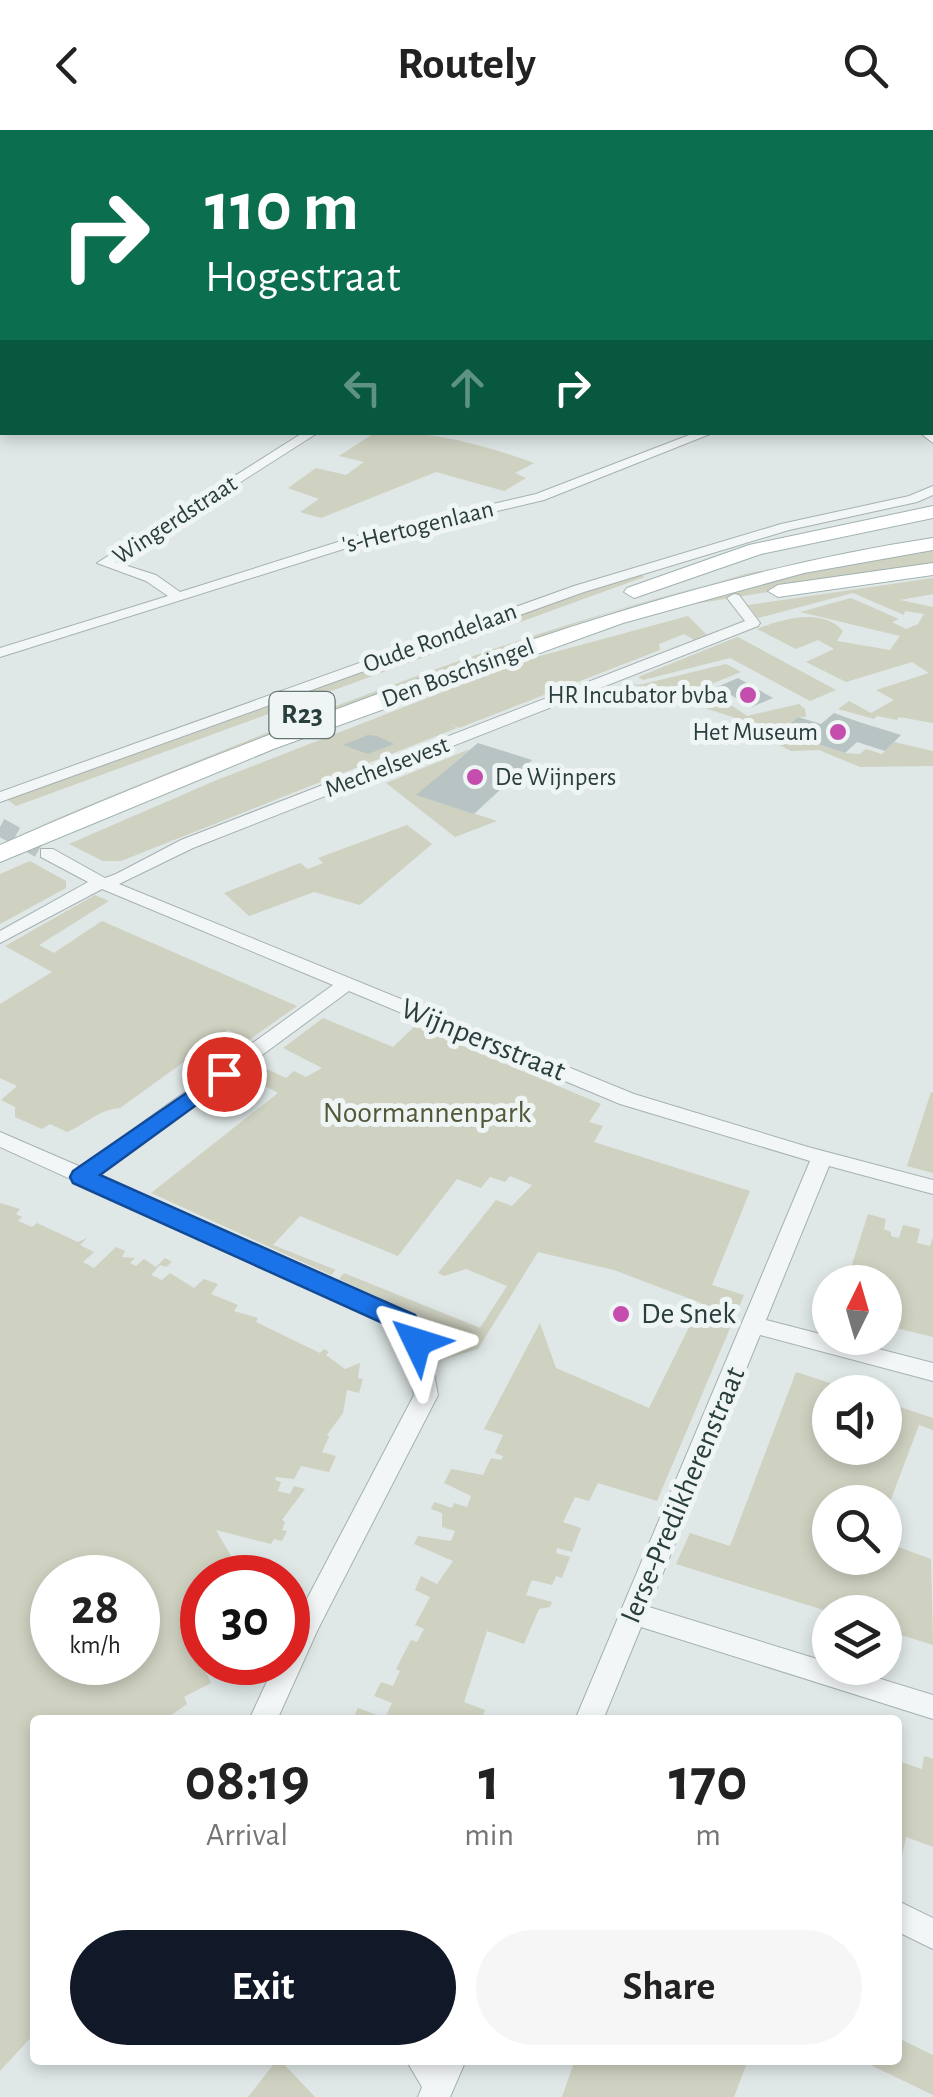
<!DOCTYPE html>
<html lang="en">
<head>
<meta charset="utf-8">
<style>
	body { margin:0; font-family:"Alegreya Sans",sans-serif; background:#f6f6f6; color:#222; height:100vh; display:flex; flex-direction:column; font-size:38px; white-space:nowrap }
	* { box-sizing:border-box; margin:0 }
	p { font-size:32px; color:#767676 }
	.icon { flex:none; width:55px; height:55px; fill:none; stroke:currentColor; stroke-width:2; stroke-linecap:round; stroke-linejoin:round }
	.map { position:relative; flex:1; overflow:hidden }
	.drawer { position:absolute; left:30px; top:1585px; width:872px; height:350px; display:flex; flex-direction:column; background:#fff; border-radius:10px; box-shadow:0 5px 15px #0003 }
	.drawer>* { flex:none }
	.top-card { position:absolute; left:0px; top:0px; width:935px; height:305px; box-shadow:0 5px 15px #0003; background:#0b6e4f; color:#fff; overflow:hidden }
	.needle { width:65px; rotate:5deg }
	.tools { position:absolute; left:812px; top:1135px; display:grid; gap:20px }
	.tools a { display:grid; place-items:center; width:90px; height:90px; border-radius:50%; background:#fff; box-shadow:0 5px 15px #0003; font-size:50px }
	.speed { position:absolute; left:30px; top:1425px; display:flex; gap:20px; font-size:50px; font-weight:700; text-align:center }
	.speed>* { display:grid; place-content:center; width:130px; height:130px; border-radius:50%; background:#fff; box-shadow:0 5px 15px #0003; line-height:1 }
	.speed small { font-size:25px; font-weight:400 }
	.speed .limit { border:15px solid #d22; background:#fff; color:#111 }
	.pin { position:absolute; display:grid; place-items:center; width:85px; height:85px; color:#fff; margin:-42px; border:5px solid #fff; border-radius:50%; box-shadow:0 2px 10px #0007 }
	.me { position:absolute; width:110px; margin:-55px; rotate:311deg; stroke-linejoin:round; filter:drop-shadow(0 0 8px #0008) }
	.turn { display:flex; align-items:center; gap:35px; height:210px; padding:0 40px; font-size:45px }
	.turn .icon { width:130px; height:130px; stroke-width:2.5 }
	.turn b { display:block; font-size:70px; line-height:85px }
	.lanes { display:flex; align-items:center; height:95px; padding:0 40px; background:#0003; justify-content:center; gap:50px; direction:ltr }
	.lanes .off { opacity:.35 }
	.eta { display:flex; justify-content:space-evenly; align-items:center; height:170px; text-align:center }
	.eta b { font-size:60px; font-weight:700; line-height:70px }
	.primary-button { display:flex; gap:20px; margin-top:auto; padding:20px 40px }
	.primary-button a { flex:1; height:115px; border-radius:60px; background:#111827; color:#fff; font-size:40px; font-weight:700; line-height:115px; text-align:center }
	.primary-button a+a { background:#f6f6f6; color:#222 }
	header { display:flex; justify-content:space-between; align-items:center; height:130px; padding:0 40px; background:#fff; font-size:45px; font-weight:700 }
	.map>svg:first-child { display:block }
	.green { fill:#cfd1c1; fill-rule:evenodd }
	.building { fill:#b7c4c3 }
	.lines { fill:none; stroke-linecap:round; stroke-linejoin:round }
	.street-tunnel { stroke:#bbc5c5; stroke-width:18; stroke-dasharray:18 9; stroke-linecap:butt }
	.street-casing { stroke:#a5b1b1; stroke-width:2 }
	.secondary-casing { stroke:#a5b1b1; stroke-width:2 }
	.primary-casing { stroke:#a0b2b1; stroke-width:2 }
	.highway-casing { stroke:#889d9c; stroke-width:3 }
	.street { fill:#f2f6f6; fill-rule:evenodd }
	.secondary { fill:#fff; fill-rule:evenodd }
	.primary { fill:#fff; fill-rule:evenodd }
	.highway { fill:#fff; fill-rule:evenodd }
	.route { fill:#1a73e8; stroke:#114b97; stroke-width:2.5 }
	.poi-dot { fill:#c44dad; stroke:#eff5f5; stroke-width:4 }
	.labels { text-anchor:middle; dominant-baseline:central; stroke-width:10; stroke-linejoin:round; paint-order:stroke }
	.far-street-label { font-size:25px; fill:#293e3d; stroke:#eff5f5 }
	.far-poi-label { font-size:25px; fill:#293e3d; stroke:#eff5f5; text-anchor:end }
	.shield { fill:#eff5f5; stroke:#647574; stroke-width:2.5 }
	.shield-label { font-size:28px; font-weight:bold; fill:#293e3d }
	.street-label { font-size:30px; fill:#293e3d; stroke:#eff5f5 }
	.park-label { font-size:30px; fill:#535838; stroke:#eff5f5 }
	.poi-label { font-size:30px; fill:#293e3d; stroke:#eff5f5; text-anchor:start }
</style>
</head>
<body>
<header><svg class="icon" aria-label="back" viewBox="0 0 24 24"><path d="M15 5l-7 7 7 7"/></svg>Routely<svg class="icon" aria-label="search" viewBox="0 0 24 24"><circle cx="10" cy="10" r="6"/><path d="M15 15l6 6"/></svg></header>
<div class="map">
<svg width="933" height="1967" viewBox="0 0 933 1967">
	<rect width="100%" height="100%" fill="#dfe7e7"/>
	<g class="green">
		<path d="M 376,302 C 435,302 478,313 534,333 L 515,343 L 526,348 L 504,361 L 436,342 L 321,388 L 300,382 L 319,369 L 288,358 L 316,338 L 346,345 L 364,332 L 339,326 Z"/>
		<path d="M 933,408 L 749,443 L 611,482 L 478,528 L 34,698 C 325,577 621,455 933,408 Z"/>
		<path d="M 933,418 L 933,435 L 694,474 L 687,469 L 738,454 Z"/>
		<path d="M 638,443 L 644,447 L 16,676 L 8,670 L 69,644 Z"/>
		<path d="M 933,448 L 933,464 L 900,470 L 933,477 L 933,593 L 899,587 L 897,590 L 877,586 L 874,589 L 838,579 L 849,571 L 871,583 L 894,570 L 876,560 L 929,543 L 912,532 L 846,552 L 806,532 L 834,519 L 818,510 L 796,519 L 757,499 C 782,489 822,477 843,501 L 837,511 L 890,520 L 900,506 L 800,482 L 851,468 L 899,489 L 892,492 L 906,499 L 918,494 L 924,484 L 905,481 L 904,485 L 853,463 L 758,488 L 748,475 Z"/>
		<path d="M 688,486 L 707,505 L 694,510 L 684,504 L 659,514 L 660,520 L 459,598 L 450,593 L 457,598 L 121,731 L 103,731 L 69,714 L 212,652 L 525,530 Z"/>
		<path d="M 737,507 L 738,507 L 836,560 L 810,571 L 730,528 L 643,550 L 638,547 Z"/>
		<path d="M 726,534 L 741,542 L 704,557 L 747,586 L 799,574 L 805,579 L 806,587 L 798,587 L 783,602 L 845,623 L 860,624 L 866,619 L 882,624 L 894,612 L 933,621 L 933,636 L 860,637 L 819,620 L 791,621 L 757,604 L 763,597 L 626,552 L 639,555 Z"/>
		<path d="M 470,619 L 417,665 L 497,691 L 455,707 L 386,653 Z"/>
		<path d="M 407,695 L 432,714 L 360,775 L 314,762 L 249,786 L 224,763 L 300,733 L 308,739 L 323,733 L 318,728 Z"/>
		<path d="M 30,731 L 66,751 L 66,758 L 0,794 L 0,744 Z"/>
		<path d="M 95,765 L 109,771 L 39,815 L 54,823 L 102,791 L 297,876 L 249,910 L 228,900 L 120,978 C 97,980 85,995 67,1002 L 50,994 L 42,999 L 15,987 L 15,977 L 1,970 L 17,956 L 0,948 L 0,874 L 52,842 L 5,816 Z"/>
		<path d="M 323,888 L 393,917 L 415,896 L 601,974 L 589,992 L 603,996 L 594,1012 L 750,1061 L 712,1155 L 744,1165 L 657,1371 L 598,1353 L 589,1371 L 575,1367 L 563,1392 L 581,1398 L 572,1422 L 557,1418 L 556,1423 L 570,1427 L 562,1448 L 556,1446 L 552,1455 L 532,1450 L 526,1465 L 552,1472 L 550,1477 L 539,1479 L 524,1514 L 487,1501 L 464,1572 L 485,1580 L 481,1590 L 352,1590 L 358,1578 L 385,1588 L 392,1573 L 374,1566 L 381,1552 L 393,1556 L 400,1541 L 396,1539 L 411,1510 L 417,1512 L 424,1499 L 415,1495 L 430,1467 L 415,1460 L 421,1446 L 437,1454 L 453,1431 L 414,1414 L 418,1406 L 451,1411 L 455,1401 L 442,1397 L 442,1383 L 431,1379 L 434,1372 L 452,1378 L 454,1373 L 467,1377 L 471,1366 L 444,1353 L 451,1339 L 483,1345 L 491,1328 L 501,1330 L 503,1326 L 495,1323 L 503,1305 L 484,1299 L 540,1193 L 556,1238 L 649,1278 L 701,1173 L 614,1140 L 538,1122 L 478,1219 L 438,1231 L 427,1190 L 339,1149 L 344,1143 L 480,1198 L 507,1156 L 466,1139 L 444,1146 L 438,1143 L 496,1070 L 512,1076 L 532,1055 L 510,1046 L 505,1052 L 490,1047 L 481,1058 L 457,1049 L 398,1126 L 300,1086 L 273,1115 L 336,1140 L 331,1145 L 151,1063 L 278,963 L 244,945 L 258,935 L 286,948 L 294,941 L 306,947 L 322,938 L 283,918 Z"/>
		<path d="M 931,962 L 933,963 L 933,1043 L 907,1036 Z"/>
		<path d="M 0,1073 L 20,1079 L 16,1084 L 22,1087 L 18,1091 L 32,1097 L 37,1093 L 78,1112 L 87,1108 L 80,1115 L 94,1122 L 83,1132 L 94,1138 L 116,1117 L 125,1121 L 122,1127 L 135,1128 L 130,1133 L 136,1136 L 144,1129 L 156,1137 L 165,1128 L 172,1132 L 166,1137 L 160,1135 L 151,1145 L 162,1150 L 170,1143 L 194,1158 L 204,1149 L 218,1154 L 211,1164 L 238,1175 L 234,1181 L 258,1188 L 256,1192 L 320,1223 L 324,1219 L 329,1222 L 326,1225 L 345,1239 L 360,1233 L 358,1248 L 363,1249 L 359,1263 L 347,1260 L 343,1283 L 327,1305 L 329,1307 L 322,1322 L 336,1326 L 329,1342 L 301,1336 L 294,1349 L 276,1347 L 275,1350 L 281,1352 L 278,1361 L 290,1364 L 294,1356 L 305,1359 L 282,1390 L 285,1392 L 282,1400 L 287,1401 L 282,1411 L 274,1409 L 271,1414 L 216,1400 L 242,1445 L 202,1448 L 202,1533 L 211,1553 L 184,1567 L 187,1574 L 170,1586 L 173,1590 L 35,1590 L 35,1903 L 0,1941 ZM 52,1448 L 138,1448 L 138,1532 L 52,1532 Z"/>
		<path d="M 868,1084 L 886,1089 L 884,1099 L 891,1102 L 891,1106 L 899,1108 L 903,1095 L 920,1099 L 917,1113 L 930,1116 L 933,1107 L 933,1207 L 892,1197 L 894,1190 L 885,1188 L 885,1152 L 870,1152 L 871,1147 L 850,1141 Z"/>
		<path d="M 796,1242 L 858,1262 L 830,1262 L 830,1318 L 885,1318 L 885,1272 L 933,1288 L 933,1300 L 919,1295 L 885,1385 L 885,1372 L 830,1372 L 830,1428 L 885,1428 L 885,1412 L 931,1429 L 933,1515 L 885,1500 L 885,1482 L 830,1482 L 676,1434 L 690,1403 L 730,1416 Z"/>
		<path d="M 924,1626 L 933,1629 L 933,1717 L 906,1707 L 899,1738 L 898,1631 L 922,1639 Z"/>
		<path d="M 898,1908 L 933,1925 L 933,1965 L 860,1930 L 898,1930 Z"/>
		<path d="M 277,1930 L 280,1930 L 315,1967 L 248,1967 Z"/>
		<path d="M 575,1930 L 748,1930 L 734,1967 L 562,1967 Z"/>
	</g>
	<g class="building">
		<path d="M 738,548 L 773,568 L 752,577 L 717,557 Z"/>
		<path d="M 834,583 L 859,592 L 901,605 L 885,621 L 857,612 L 845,623 L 782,602 L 798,587 L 821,594 Z"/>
		<path d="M 368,605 L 377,606 L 394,614 L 368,624 L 343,615 Z"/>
		<path d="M 478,613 L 532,630 L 474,684 L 416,665 Z"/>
	</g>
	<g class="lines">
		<path class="street-tunnel" d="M 0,697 L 47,723"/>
		<defs>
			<g id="street">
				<rect x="932" y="70" width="1" height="6"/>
				<rect x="932" y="242" width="1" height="6"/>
				<path d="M 304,302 L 319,302 L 115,432 L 156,445 L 180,462 L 360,405 L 536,364 L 697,302 L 715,302 L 544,370 L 369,411 L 0,527 L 0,518 L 168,466 L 146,451 L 97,433 Z"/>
				<path d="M 933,356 L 933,365 L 917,372 L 789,400 L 584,462 L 0,672 L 0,662 L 574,456 L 781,394 L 909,366 Z"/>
				<path d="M 734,464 L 739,465 L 760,493 L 758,496 L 193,718 L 119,754 L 634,964 L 808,1017 L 933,1050 L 933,1064 L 829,1036 L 766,1190 L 933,1233 L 933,1251 L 760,1205 L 649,1477 L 830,1533 L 830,1538 L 845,1538 L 933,1565 L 933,1589 L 641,1497 L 603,1590 L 575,1590 L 810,1031 L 620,974 L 349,861 L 99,1045 L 414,1186 L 428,1213 L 438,1265 L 318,1499 L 277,1590 L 249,1590 L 276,1532 L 288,1532 L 288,1508 L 298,1486 L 414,1265 L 406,1213 L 398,1198 L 0,1017 L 0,1002 L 81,1037 L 333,855 L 102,759 L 0,813 L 0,801 L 88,752 L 41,727 L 41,719 L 53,719 L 105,748 L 116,744 L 181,710 L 745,491 L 727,468 Z"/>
				<path d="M 898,1771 L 933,1788 L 933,1819 L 898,1802 Z"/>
				<path d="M 406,1930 L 466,1930 L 450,1967 L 418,1967 L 422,1957 Z"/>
			</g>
			<rect id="secondary" x="932" y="129" width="1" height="8"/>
			<g id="primary">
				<path d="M 483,0 L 499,0 L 500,2 L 485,2 Z"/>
				<path d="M 933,298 L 933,313 L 919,302 L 932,302 Z"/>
				<path d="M 933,376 L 933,388 L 761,424 L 634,468 L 624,462 L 627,458 L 749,415 Z"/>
				<path d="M 933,408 L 933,420 L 804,443 L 623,493 L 276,618 L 0,732 L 0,715 C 129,658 261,607 394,558 C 571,494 747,436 933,408 Z"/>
				<path d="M 933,433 L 933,445 L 778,467 L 768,461 L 778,455 Z"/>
			</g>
			<path id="highway" d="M 2,83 L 2,93 L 0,94 L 0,84 Z"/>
		</defs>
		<use href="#street" class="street-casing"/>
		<use href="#secondary" class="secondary-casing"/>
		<use href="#primary" class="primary-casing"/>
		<use href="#highway" class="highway-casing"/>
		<use href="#street" class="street"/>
		<use href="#secondary" class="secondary"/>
		<use href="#primary" class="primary"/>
		<use href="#highway" class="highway"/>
	</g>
	<path class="route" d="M 224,937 L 232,939 L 235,944 L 232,949 L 100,1045 L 415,1185 L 430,1212 L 426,1219 L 408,1219 L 396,1199 L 73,1053 L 70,1047 L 73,1041 Z"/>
	<g class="poi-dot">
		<circle cx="748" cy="565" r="10"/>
		<circle cx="838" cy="602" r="10"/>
		<circle cx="475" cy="647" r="10"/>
		<circle cx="621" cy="1184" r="10"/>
	</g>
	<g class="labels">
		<g class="far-street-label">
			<text transform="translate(175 390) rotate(-33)">Wingerdstraat</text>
			<text transform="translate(418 397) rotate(-14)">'s-Hertogenlaan</text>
			<text transform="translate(440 508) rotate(-20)">Oude Rondelaan</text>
			<text transform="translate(458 543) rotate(-20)">Den Boschsingel</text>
			<text transform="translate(387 637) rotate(-21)">Mechelsevest</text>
		</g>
		<g class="far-poi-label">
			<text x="728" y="565">HR Incubator bvba</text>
			<text x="818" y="602">Het Museum</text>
			<text x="495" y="647" text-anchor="start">De Wijnpers</text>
		</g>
		<rect class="shield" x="269.5" y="562" width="65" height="46" rx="8"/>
		<g class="shield-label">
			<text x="302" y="585">R23</text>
		</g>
		<g class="street-label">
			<text transform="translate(483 910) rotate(22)">Wijnpersstraat</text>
			<text transform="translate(683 1365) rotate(-67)">Ierse-Predikherenstraat</text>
		</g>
		<g class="park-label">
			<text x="427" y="983">Noormannenpark</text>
		</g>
		<g class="poi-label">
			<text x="641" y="1184">De Snek</text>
		</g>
	</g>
</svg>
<div class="tools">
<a><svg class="needle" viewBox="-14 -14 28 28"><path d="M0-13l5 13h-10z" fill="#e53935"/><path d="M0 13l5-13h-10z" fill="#767676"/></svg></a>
<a><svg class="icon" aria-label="sound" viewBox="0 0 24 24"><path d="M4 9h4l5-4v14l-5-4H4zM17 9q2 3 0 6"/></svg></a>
<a><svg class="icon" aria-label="search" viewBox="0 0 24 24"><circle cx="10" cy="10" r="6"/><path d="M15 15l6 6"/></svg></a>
<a><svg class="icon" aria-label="layers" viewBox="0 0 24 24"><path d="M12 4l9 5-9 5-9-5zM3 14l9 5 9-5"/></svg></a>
</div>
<div class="speed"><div>28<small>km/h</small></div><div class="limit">30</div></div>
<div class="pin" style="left:224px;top:944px;background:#d93025"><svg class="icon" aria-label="arrive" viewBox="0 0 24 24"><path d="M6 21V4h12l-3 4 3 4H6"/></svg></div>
<svg class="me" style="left:417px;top:1212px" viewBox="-20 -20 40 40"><path d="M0-17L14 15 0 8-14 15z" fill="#1a73e8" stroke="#fff" stroke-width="4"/></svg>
<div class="top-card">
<div class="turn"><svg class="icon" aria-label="right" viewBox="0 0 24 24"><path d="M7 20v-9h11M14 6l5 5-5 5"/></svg><div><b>110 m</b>Hogestraat</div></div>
<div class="lanes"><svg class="icon off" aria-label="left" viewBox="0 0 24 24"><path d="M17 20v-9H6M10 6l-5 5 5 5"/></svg><svg class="icon off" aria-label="ahead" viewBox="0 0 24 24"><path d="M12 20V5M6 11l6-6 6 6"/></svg><svg class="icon" aria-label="right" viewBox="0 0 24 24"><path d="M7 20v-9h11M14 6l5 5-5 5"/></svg></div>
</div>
<section class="drawer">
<div class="eta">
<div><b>08:19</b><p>Arrival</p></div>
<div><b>1</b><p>min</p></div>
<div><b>170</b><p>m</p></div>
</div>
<div class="primary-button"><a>Exit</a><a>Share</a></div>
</section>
</div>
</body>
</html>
